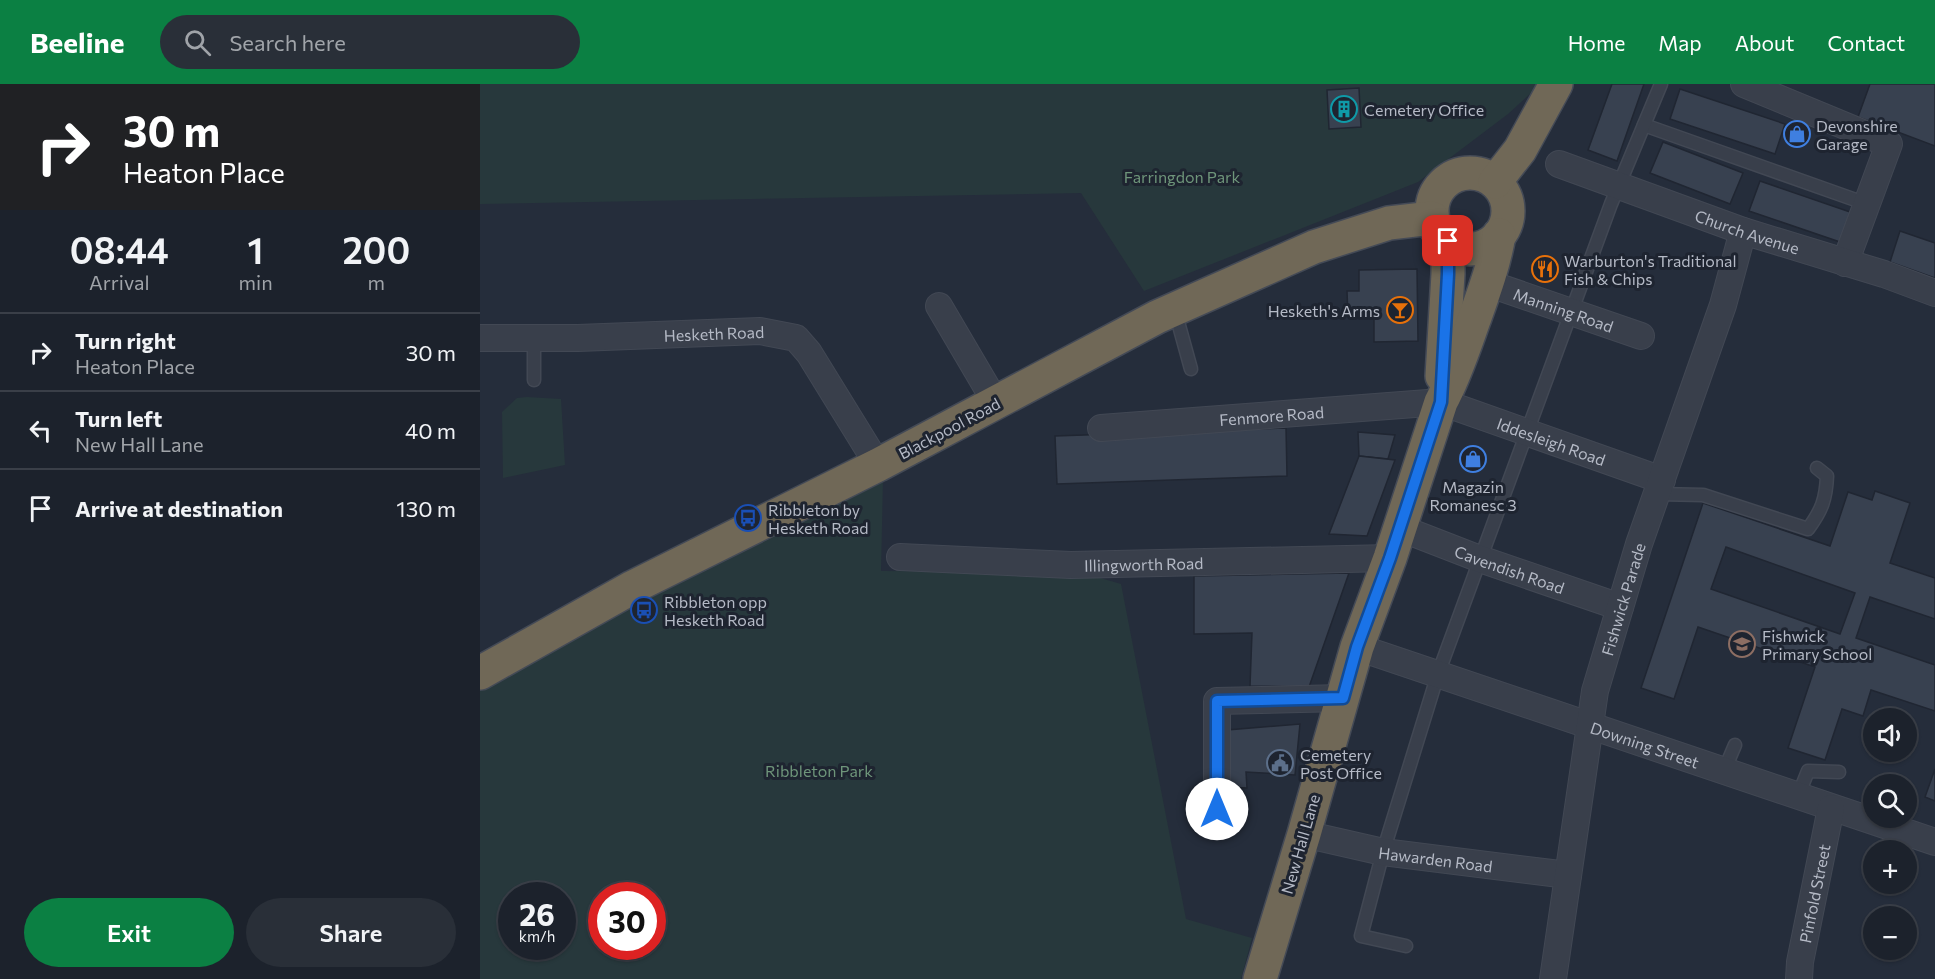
<!DOCTYPE html>
<html lang="en">
<head>
<meta charset="utf-8">
<style>
	body { margin:0; font-family:Commissioner,sans-serif; background:#292f38; color:#f1f3f6; height:100vh; display:flex; flex-direction:column; font-size:22px; white-space:nowrap }
	* { box-sizing:border-box; margin:0 }
	p { font-size:20px; color:#a0a4a9 }
	.icon { flex:none; width:33px; height:33px; fill:none; stroke:currentColor; stroke-width:2; stroke-linecap:round; stroke-linejoin:round }
	.map { position:relative; flex:1; overflow:hidden }
	.panel { display:flex; flex-direction:column; background:#1c222c; width:480px }
	.panel>* { flex:none }
	.top-card { background:#202124; color:#fff; overflow:hidden }
	.fabs { position:absolute; left:1383px; top:624px; display:grid; gap:12px }
	.fabs a { display:grid; place-items:center; width:54px; height:54px; border-radius:50%; background:#1c222c; box-shadow:0 2px 4px #0004,0 0 0 2px #3a3f48; font-size:30px }
	.speed { position:absolute; left:18px; top:798px; display:flex; gap:12px; font-size:30px; font-weight:700; text-align:center }
	.speed>* { display:grid; place-content:center; width:78px; height:78px; border-radius:50%; background:#1c222c; box-shadow:0 2px 4px #0004,0 0 0 2px #3a3f48; line-height:1 }
	.speed small { font-size:15px; font-weight:400 }
	.speed .limit { border:9px solid #d22; background:#fff; color:#111 }
	.pin { position:absolute; display:grid; place-items:center; width:51px; height:51px; color:#fff; margin:-26px; border-radius:12px; box-shadow:0 3px 9px #0006 }
	.me { position:absolute; width:66px; margin:-33px; rotate:0deg; stroke-linejoin:round; filter:drop-shadow(0 0 4px #0008) }
	.turn { display:flex; align-items:center; gap:21px; height:126px; padding:0 24px; font-size:27px }
	.turn .icon { width:78px; height:78px; stroke-width:2.5 }
	.turn b { display:block; font-size:42px; line-height:51px }
	.eta { display:flex; justify-content:space-evenly; align-items:center; height:102px; text-align:center }
	.eta b { font-size:36px; font-weight:600; line-height:42px }
	.primary-button { display:flex; gap:12px; margin-top:auto; padding:12px 24px }
	.primary-button a { flex:1; height:69px; border-radius:36px; background:#0b8043; color:#fff; font-size:24px; font-weight:600; line-height:69px; text-align:center }
	.primary-button a+a { background:#292f38; color:#f1f3f6 }
	ul { padding:0; list-style:none }
	li { display:flex; align-items:center; gap:18px; height:78px; padding:0 24px; border-top:2px solid #3a3f48 }
	li div { flex:1 }
	li b { display:block; font-size:22px }
	li em { font-style:normal }
	header { display:flex; align-items:center; gap:36px; box-sizing:border-box; height:84px; padding:0 30px; background:#0b8043; color:#fff }
	header strong { font-size:28px }
	nav { display:flex; gap:33px; margin-inline-start:auto; font-size:21px }
	.search { width:420px; height:54px; background:#292f38; display:flex; align-items:center; gap:15px; box-sizing:border-box; padding:0 21px; border-radius:33px; color:#a0a4a9; font-size:22px }
	main { display:flex; flex:1; min-height:0 }
	.map>svg:first-child { display:block }
	.green { fill:#27383c; fill-rule:evenodd }
	.building { fill:#384150; stroke:#202632; stroke-width:1.5; fill-rule:evenodd }
	.lines { fill:none; stroke-linecap:round; stroke-linejoin:round }
	.lane-casing { stroke:#424854; stroke-width:15 }
	.street-casing { stroke:#424854; stroke-width:28 }
	.highway-casing { stroke:#444a56; stroke-width:36 }
	.lane { stroke:#393f4b; stroke-width:12 }
	.street { stroke:#393f4b; stroke-width:26 }
	.highway { stroke:#706857; stroke-width:33 }
	.route-casing { stroke:#114b97; stroke-width:15 }
	.route { stroke:#1a73e8; stroke-width:10 }
	.labels { text-anchor:middle; dominant-baseline:central; stroke-width:6; stroke-linejoin:round; paint-order:stroke }
	.poi-label { font-size:16px; fill:#b5bac6; stroke:#1e2430; text-anchor:start }
	.park-label { font-size:16px; fill:#6e957a; stroke:#1e2430 }
	.street-label { font-size:16px; fill:#b5bac6; stroke:#1e2430 }
</style>
</head>
<body>
<header>
<strong>Beeline</strong>
<div class="search"><svg class="icon" aria-label="search" viewBox="0 0 24 24"><circle cx="10" cy="10" r="6"/><path d="M15 15l6 6"/></svg>Search here</div>
<nav><a>Home</a><a>Map</a><a>About</a><a>Contact</a></nav>
</header>
<main>
<section class="panel">
<div class="top-card">
<div class="turn"><svg class="icon" aria-label="right" viewBox="0 0 24 24"><path d="M7 20v-9h11M14 6l5 5-5 5"/></svg><div><b>30 m</b>Heaton Place</div></div>
</div>
<div class="eta">
<div><b>08:44</b><p>Arrival</p></div>
<div><b>1</b><p>min</p></div>
<div><b>200</b><p>m</p></div>
</div>
<ul>
<li><svg class="icon" aria-label="right" viewBox="0 0 24 24"><path d="M7 20v-9h11M14 6l5 5-5 5"/></svg><div><b>Turn right</b><p>Heaton Place</p></div><em>30 m</em></li>
<li><svg class="icon" aria-label="left" viewBox="0 0 24 24"><path d="M17 20v-9H6M10 6l-5 5 5 5"/></svg><div><b>Turn left</b><p>New Hall Lane</p></div><em>40 m</em></li>
<li><svg class="icon" aria-label="arrive" viewBox="0 0 24 24"><path d="M6 21V4h12l-3 4 3 4H6"/></svg><div><b>Arrive at destination</b></div><em>130 m</em></li>
</ul>
<div class="primary-button"><a>Exit</a><a>Share</a></div>
</section>
<div class="map">
<svg width="1455" height="895" viewBox="0 0 1455 895">
	<rect width="100%" height="100%" fill="#252d3b"/>
	<g class="green">
		<path d="M 0,0 L 1056,0 L 1053,7 L 1028,30 L 938,98 L 664,207 L 601,109 L 0,120 Z"/>
		<path d="M 47,313 L 81,315 L 85,381 L 23,394 L 22,328 L 37,314 Z"/>
		<path d="M 403,396 L 401,487 L 600,488 L 641,500 L 706,835 L 772,854 L 761,895 L 0,895 L 0,606 L 321,431 ZM 32,812 L 82,812 L 82,862 L 32,862 ZM 122,812 L 172,812 L 172,862 L 122,862 Z"/>
	</g>
	<g class="building">
		<path d="M 1132,0 L 1164,0 L 1137,77 L 1108,66 Z"/>
		<path d="M 1390,0 L 1455,0 L 1455,62 L 1378,33 Z"/>
		<path d="M 879,4 L 881,43 L 849,45 L 847,6 Z"/>
		<path d="M 1200,5 L 1305,40 L 1295,70 L 1190,35 Z"/>
		<path d="M 1183,58 L 1263,89 L 1250,120 L 1170,89 Z"/>
		<path d="M 1280,97 L 1373,129 L 1363,159 L 1269,127 Z"/>
		<path d="M 1420,147 L 1455,159 L 1455,194 L 1410,178 Z"/>
		<path d="M 937,185 L 938,257 L 894,258 L 894,231 L 868,232 L 867,207 L 879,207 L 879,186 Z"/>
		<path d="M 806,344 L 807,392 L 577,400 L 575,352 Z"/>
		<path d="M 878,348 L 915,351 L 908,375 L 879,372 Z"/>
		<path d="M 879,372 L 915,376 L 887,452 L 849,450 Z"/>
		<path d="M 1395,407 L 1430,419 L 1410,479 L 1455,494 L 1455,535 L 1390,513 L 1376,554 L 1455,581 L 1455,627 L 1391,606 L 1383,632 L 1362,625 L 1345,676 L 1308,664 L 1335,583 L 1218,543 L 1194,615 L 1161,604 L 1223,419 L 1350,462 L 1368,408 L 1392,416 ZM 1246,463 L 1375,509 L 1360,550 L 1231,505 Z"/>
		<path d="M 869,489 L 829,603 L 770,602 L 772,549 L 714,550 L 714,492 Z"/>
		<path d="M 820,640 L 815,691 L 766,688 L 767,704 L 746,703 L 747,646 Z"/>
		<path d="M 1455,685 L 1455,717 L 1445,713 Z"/>
	</g>
	<g class="lines">
		<defs>
			<g id="lane">
				<path d="M 1164,41 L 1387,120"/>
				<path d="M 695,227 L 711,285"/>
				<path d="M 54,254 L 54,296"/>
				<path d="M 1177,410 L 1223,411 L 1328,445 C 1342,426 1346,415 1347,392 L 1337,384"/>
				<path d="M 1244,687 L 1255,661"/>
				<path d="M 1318,712 L 1328,687 L 1359,688"/>
				<path d="M 926,862 L 881,852 L 903,768 L 958,590 L 1131,120 L 1181,0"/>
			</g>
			<g id="street">
				<path d="M 1264,0 L 1409,60 L 1365,179"/>
				<path id="s1" d="M 1079,80 L 1263,147 L 1404,190 L 1455,209"/>
				<path id="s2" d="M 1007,199 L 1161,252"/>
				<path d="M 459,222 L 516,319"/>
				<path id="s3" d="M 0,254 L 98,254 L 280,247 L 316,254 L 329,269 L 398,381"/>
				<path id="s4" d="M 621,344 L 961,318 L 1182,396"/>
				<path id="s5" d="M 920,444 L 1000,475 L 1140,523"/>
				<path id="s6" d="M 420,473 L 591,481 L 910,474"/>
				<path id="s7" d="M 877,563 L 1455,758"/>
				<path d="M 737,725 L 737,617 L 863,614"/>
				<path id="s8" d="M 824,750 L 903,768 L 1088,791"/>
				<path id="s9" d="M 1073,895 L 1115,607 L 1159,460 L 1243,221 L 1263,147"/>
				<path id="s10" d="M 1319,895 L 1320,878 L 1351,724"/>
			</g>
			<g id="highway">
				<circle cx="990" cy="127" r="38"/>
				<path d="M 1015,98 L 1040,66 L 1076,0"/>
				<path d="M 962,292 L 968,190 L 968,157"/>
				<path d="M 0,589 L 153,503 L 398,381 L 677,233 L 834,163 L 909,139 L 952,134"/>
				<path d="M 780,895 L 824,750 L 877,563 L 910,474 L 961,318 C 975,292 984,264 994,236 C 1004,208 1014,181 1019,151"/>
			</g>
		</defs>
		<use href="#lane" class="lane-casing"/>
		<use href="#street" class="street-casing"/>
		<use href="#highway" class="highway-casing"/>
		<use href="#lane" class="lane"/>
		<use href="#street" class="street"/>
		<use href="#highway" class="highway"/>
	</g>
	<g class="lines">
		<defs>
			<path id="route" d="M 737,725 L 737,617 L 863,614 L 877,563 L 910,474 L 961,318 L 968,190 L 968,157"/>
		</defs>
		<use href="#route" class="route-casing"/>
		<use href="#route" class="route"/>
	</g>
	<defs>
		<symbol id="building-ring" viewBox="-11 -11 22 22"><circle r="9.5" fill="#1e2430" stroke="#0f9aa8" stroke-width="1.5"/><path d="M-4-6H4V6H1V3H-1V6H-4ZM-2.5-4.3h1.7v1.8h-1.7ZM.8-4.3h1.7v1.8H.8ZM-2.5-1h1.7V.8h-1.7ZM.8-1h1.7V.8H.8Z" fill="#0f9aa8"/></symbol>
		<symbol id="shop-ring" viewBox="-11 -11 22 22"><circle r="9.5" fill="#1e2430" stroke="#3f7fe0" stroke-width="1.5"/><path d="M-5-2.5h2.3a2.7 3.5 0 0 1 5.4 0H5L5.5 6h-11ZM-1.5-2.5h3a1.5 2.3 0 0 0-3 0Z" fill="#3f7fe0"/></symbol>
		<symbol id="restaurant-ring" viewBox="-11 -11 22 22"><circle r="9.5" fill="#1e2430" stroke="#e8710a" stroke-width="1.5"/><path d="M-5-6h1v4h1v-4h1v4h1v-4h1v5L-1.5 .5V6h-2V.5L-5-1ZM5-6V6H3V1.5H1.5Q1.5-4 5-6Z" fill="#e8710a"/></symbol>
		<symbol id="bar-ring" viewBox="-11 -11 22 22"><circle r="9.5" fill="#1e2430" stroke="#e8710a" stroke-width="1.5"/><path d="M-6-5H6L.8 .8V4.5H3.5V6h-7V4.5H-.8V.8Z" fill="#e8710a"/></symbol>
		<symbol id="bus-ring" viewBox="-11 -11 22 22"><circle r="9.5" fill="#1e2430" stroke="#1a4fb4" stroke-width="1.5"/><path d="M-5-6H5V4H4V6H2V4H-2V6H-4V4H-5ZM-3.5-4V0h7V-4ZM-3.5 1.2v1.5H-2V1.2ZM2 1.2v1.5H3.5V1.2Z" fill="#1a4fb4"/></symbol>
		<symbol id="school-ring" viewBox="-11 -11 22 22"><circle r="9.5" fill="#1e2430" stroke="#8d6e63" stroke-width="1.5"/><path d="M0-5L7-2L0 1L-7-2ZM-4 1L0 2.5L4 1V4Q0 6-4 4Z" fill="#8d6e63"/></symbol>
		<symbol id="civic-ring" viewBox="-11 -11 22 22"><circle r="9.5" fill="#1e2430" stroke="#5c6f8a" stroke-width="1.5"/><path d="M-.6-6.5H3V-4.5H.6V-3L4-1V1h2V6H-6V1h2V-1L-.6-3ZM-1.2 2.5V6h2.4V2.5Z" fill="#5c6f8a"/></symbol>
	</defs>
	<g fill-rule="evenodd">
		<use href="#building-ring" x="849" y="10" width="30" height="30"/>
		<use href="#shop-ring" x="1302" y="35" width="30" height="30"/>
		<use href="#restaurant-ring" x="1050" y="170" width="30" height="30"/>
		<use href="#bar-ring" x="905" y="211" width="30" height="30"/>
		<use href="#shop-ring" x="978" y="360" width="30" height="30"/>
		<use href="#bus-ring" x="253" y="419" width="30" height="30"/>
		<use href="#bus-ring" x="149" y="511" width="30" height="30"/>
		<use href="#school-ring" x="1247" y="545" width="30" height="30"/>
		<use href="#civic-ring" x="785" y="664" width="30" height="30"/>
	</g>
	<g class="labels">
		<g class="poi-label">
			<text x="884" y="25">Cemetery Office</text>
			<text x="1336" y="41">Devonshire<tspan x="1336" dy="18">Garage</tspan></text>
			<text x="1084" y="176">Warburton's Traditional<tspan x="1084" dy="18">Fish &amp; Chips</tspan></text>
			<text x="900" y="226" text-anchor="end">Hesketh's Arms</text>
			<text x="993" y="402" text-anchor="middle">Magazin<tspan x="993" dy="18">Romanesc 3</tspan></text>
			<text x="288" y="425">Ribbleton by<tspan x="288" dy="18">Hesketh Road</tspan></text>
			<text x="184" y="517">Ribbleton opp<tspan x="184" dy="18">Hesketh Road</tspan></text>
			<text x="1282" y="551">Fishwick<tspan x="1282" dy="18">Primary School</tspan></text>
			<text x="820" y="670">Cemetery<tspan x="820" dy="18">Post Office</tspan></text>
		</g>
		<g class="park-label">
			<text x="702" y="92">Farringdon Park</text>
			<text x="339" y="686">Ribbleton Park</text>
		</g>
		<g class="street-label">
			<text stroke="none"><textPath href="#s1" startOffset="200">Church Avenue</textPath></text>
			<text stroke="none"><textPath href="#s2" startOffset="81">Manning Road</textPath></text>
			<text stroke="none"><textPath href="#s3" startOffset="234">Hesketh Road</textPath></text>
			<text stroke="none"><textPath href="#s4" startOffset="171">Fenmore Road</textPath></text>
			<text transform="translate(469 344) rotate(-28)">Blackpool Road</text>
			<text stroke="none"><textPath href="#s4" startOffset="458">Iddesleigh Road</textPath></text>
			<text stroke="none"><textPath href="#s6" startOffset="244">Illingworth Road</textPath></text>
			<text stroke="none"><textPath href="#s5" startOffset="117">Cavendish Road</textPath></text>
			<text stroke="none"><textPath href="#s9" startOffset="387">Fishwick Parade</textPath></text>
			<text stroke="none"><textPath href="#s7" startOffset="304">Downing Street</textPath></text>
			<text transform="translate(820 760) rotate(-74)">New Hall Lane</text>
			<text stroke="none"><textPath href="#s8" startOffset="134">Hawarden Road</textPath></text>
			<text stroke="none"><textPath href="#s10" startOffset="87">Pinfold Street</textPath></text>
		</g>
	</g>
</svg>
<div class="fabs">
<a><svg class="icon" aria-label="sound" viewBox="0 0 24 24"><path d="M4 9h4l5-4v14l-5-4H4zM17 9q2 3 0 6"/></svg></a>
<a><svg class="icon" aria-label="search" viewBox="0 0 24 24"><circle cx="10" cy="10" r="6"/><path d="M15 15l6 6"/></svg></a>
<a>+</a>
<a>−</a>
</div>
<div class="speed"><div>26<small>km/h</small></div><div class="limit">30</div></div>
<div class="pin" style="left:968px;top:157px;background:#d93025"><svg class="icon" aria-label="arrive" viewBox="0 0 24 24"><path d="M6 21V4h12l-3 4 3 4H6"/></svg></div>
<svg class="me" style="left:737px;top:725px" viewBox="-20 -20 40 40"><circle r="19" fill="#fff"/><path d="M0-13L10 11 0 6-10 11z" fill="#1a73e8"/></svg>
</div>
</main>
</body>
</html>
